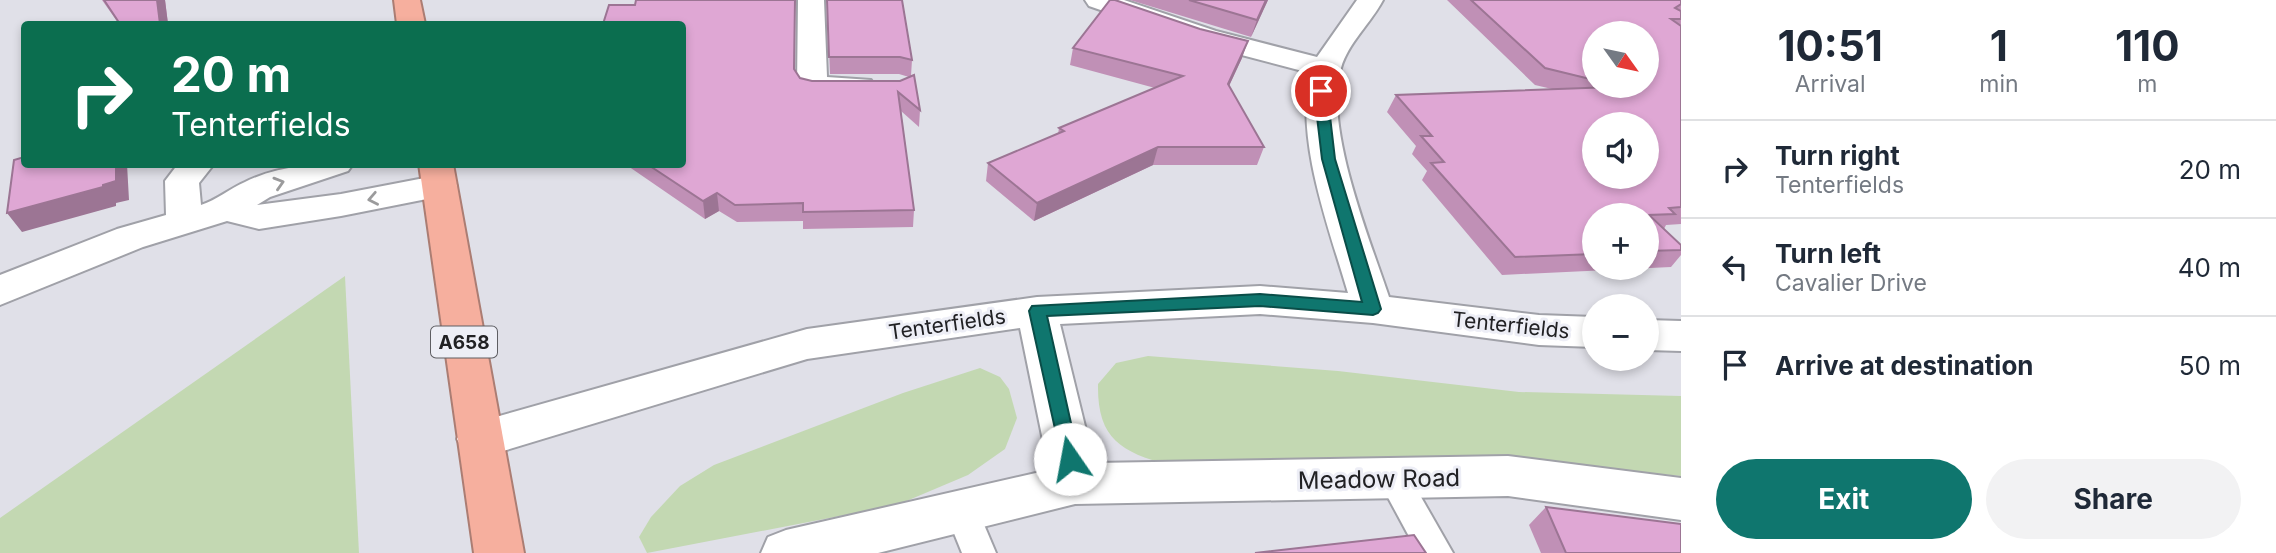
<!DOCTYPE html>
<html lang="en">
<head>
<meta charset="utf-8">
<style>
	body { margin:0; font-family:Inter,sans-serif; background:#f2f2f3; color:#1f2937; height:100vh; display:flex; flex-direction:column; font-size:26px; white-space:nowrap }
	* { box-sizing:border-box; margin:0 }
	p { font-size:23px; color:#747a83 }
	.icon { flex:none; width:38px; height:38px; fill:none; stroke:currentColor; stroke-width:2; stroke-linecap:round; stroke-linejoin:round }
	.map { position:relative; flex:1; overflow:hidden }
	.side { display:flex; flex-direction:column; background:#fff; width:595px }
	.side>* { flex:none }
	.hud { position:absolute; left:21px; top:21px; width:665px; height:147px; border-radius:7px; box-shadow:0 4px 10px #0003; background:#0b6e4f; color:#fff; overflow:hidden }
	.needle { width:46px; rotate:123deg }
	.buttons { position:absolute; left:1582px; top:21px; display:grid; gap:14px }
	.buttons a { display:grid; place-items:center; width:77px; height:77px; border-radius:50%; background:#fff; box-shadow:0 4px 10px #0003; font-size:35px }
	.pin { position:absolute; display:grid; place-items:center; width:60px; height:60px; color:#fff; margin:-30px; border:4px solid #fff; border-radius:50%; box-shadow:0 2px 7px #0007 }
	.me { position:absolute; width:77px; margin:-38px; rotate:348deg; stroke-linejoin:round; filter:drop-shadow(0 0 5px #0008) }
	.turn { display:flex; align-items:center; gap:24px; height:147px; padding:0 35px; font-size:32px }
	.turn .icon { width:91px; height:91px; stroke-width:2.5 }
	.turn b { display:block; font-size:49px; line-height:60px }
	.eta { display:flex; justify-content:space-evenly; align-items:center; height:119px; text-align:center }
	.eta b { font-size:42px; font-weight:700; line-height:49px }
	.cta { display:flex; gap:14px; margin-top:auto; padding:14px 35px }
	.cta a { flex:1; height:80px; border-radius:42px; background:#0f766e; color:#fff; font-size:28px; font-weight:700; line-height:80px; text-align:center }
	.cta a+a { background:#f2f2f3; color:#1f2937 }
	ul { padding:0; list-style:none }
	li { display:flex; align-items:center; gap:21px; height:98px; padding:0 35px; border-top:2px solid #e0e1e3 }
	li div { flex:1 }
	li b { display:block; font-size:26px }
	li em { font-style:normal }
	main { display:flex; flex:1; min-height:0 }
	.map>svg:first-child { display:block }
	.green { fill:#c3d8b2 }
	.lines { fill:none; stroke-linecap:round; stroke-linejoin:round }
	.lane-casing { stroke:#a0a1a8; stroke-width:4 }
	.street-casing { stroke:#a0a1a8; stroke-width:4 }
	.highway-casing { stroke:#ab7d73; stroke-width:4 }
	.lane { fill:#fff; fill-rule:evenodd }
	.street { fill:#fff; fill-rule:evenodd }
	.highway { fill:#f6af9e; fill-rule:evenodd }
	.wall { fill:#c090b6; fill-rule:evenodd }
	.shaded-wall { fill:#9c7594 }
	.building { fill:#dfa7d4; stroke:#9c7594; stroke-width:2; fill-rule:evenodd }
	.oneway { stroke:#9b9b9c }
	.route { fill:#0f766e; stroke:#0a4d48; stroke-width:2 }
	.labels { text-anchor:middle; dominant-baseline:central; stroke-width:6; stroke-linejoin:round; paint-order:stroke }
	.shield { fill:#edeef6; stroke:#5e5e63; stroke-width:2 }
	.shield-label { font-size:19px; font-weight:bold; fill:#212124 }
	.street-label { font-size:21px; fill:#212124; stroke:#edeef6 }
	.near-street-label { font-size:24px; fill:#212124; stroke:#edeef6 }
</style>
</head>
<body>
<main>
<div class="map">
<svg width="1681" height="553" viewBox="0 0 1681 553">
	<rect width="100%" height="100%" fill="#e0e0e8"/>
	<g class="green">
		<path d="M 345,276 L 359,553 L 0,553 L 0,518 Z"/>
		<path d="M 1148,356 L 1338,371 L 1519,392 L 1681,396 L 1681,476 L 1521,461 L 1169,465 C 1120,452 1097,438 1098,384 L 1116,363 Z"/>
		<path d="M 980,368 L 1000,377 L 1009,389 L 1017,418 L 1005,449 L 968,475 L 897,505 L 647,553 L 639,537 L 651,517 L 680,486 L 714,465 L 903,393 Z"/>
	</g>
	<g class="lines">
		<defs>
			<g id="lane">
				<path d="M 1394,465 L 1405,469 L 1453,553 L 1418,553 L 1378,479 L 1383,469 Z"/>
				<path d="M 962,497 L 974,501 L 996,553 L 962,553 L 945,511 L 950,501 Z"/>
			</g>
			<g id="street">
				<path d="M 798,0 L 824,0 L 827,77 L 871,80 L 875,86 L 871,92 C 850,98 822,98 801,92 L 797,86 Z"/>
				<path d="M 1085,0 L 1124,0 L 1216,31 L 1317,57 L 1357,0 L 1383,0 C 1371,23 1348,43 1341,68 C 1323,125 1370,240 1389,297 L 1539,315 L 1594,317 L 1594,347 L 1539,345 L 1373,323 L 1260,314 L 1060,324 L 1094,463 L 1508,456 L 1681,478 L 1681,520 L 1508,496 L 1075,504 L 878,553 L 761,553 L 768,537 L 786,530 L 1049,470 L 1020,328 L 807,359 L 480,458 L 464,452 L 457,439 L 464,426 L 807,329 L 1037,297 L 1260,286 L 1348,293 C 1329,228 1295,140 1310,73 L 1196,43 L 1089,6 Z"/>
				<path d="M 178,164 L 214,164 L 199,183 L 201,205 C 217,200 229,189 245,182 C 279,165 315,164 353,164 L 348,171 L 270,197 L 257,205 L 341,194 L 440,175 L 452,178 L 457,186 L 452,194 L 341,216 L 259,229 L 227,221 L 143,247 L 0,305 L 0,275 L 117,229 L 166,215 L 165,181 Z"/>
				<path d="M 1647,320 L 1681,321 L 1681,351 L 1647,350 Z"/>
			</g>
			<g id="highway">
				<path d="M 394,0 L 420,0 L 425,24 L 397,24 Z"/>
				<path d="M 419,164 L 453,164 L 524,553 L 474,553 Z"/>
			</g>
		</defs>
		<use href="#lane" class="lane-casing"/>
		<use href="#street" class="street-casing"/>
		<use href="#highway" class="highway-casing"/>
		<use href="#lane" class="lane"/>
		<use href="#street" class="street"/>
		<use href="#highway" class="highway"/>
	</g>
	<g class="wall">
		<path d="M 102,0 L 165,0 L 168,24 L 119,24 Z"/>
		<path d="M 795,0 L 795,71 L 800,78 L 812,81 L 900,81 L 909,77 L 899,74 L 830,74 L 827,0 L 912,60 L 911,76 L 920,110 L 919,127 L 901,111 L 914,210 L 913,227 L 803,229 L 803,221 L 737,222 L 719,211 L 705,219 L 625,164 L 682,164 L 635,5 Z"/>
		<path d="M 1130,0 L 1268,0 L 1251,37 Z"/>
		<path d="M 1447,0 L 1681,0 L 1681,224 L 1666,225 L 1664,229 L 1681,245 L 1681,255 L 1671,267 L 1502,275 L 1422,180 L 1427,171 L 1412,154 L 1416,146 L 1387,112 L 1396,95 L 1552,89 L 1535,85 ZM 1594,33 L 1647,86 L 1594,86 ZM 1594,215 L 1647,215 L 1647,268 L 1594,268 Z"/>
		<path d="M 1073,48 L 1242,58 L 1229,86 L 1264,147 L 1257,165 L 1153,165 L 1034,221 L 986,181 L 988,163 L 1058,134 L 1059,128 L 1155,88 L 1070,65 Z"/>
		<path d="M 1546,507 L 1681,553 L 1541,553 L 1529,525 Z"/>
	</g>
	<g class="shaded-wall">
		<path d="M 157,0 L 165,0 L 168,24 L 160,24 Z"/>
		<path d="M 1266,0 L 1268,0 L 1251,37 L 1257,20 Z"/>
		<path d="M 1248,41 L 1242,58 L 1222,101 L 1228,84 Z"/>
		<path d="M 1158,147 L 1153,165 L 1034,221 L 1037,203 Z"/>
		<path d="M 116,164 L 127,164 L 129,200 L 116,203 L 116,206 L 22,232 L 7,213 L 103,185 Z"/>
		<path d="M 717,193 L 719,211 L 705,219 L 703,201 Z"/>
	</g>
	<g class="building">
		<path d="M 104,0 L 157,0 L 160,24 L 120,24 Z"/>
		<path d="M 636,0 L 795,0 L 794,69 L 800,78 L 812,81 L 900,81 L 914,75 L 920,110 L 898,92 L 914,210 L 803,212 L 803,203 L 735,205 L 717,193 L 703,201 L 647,164 L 682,164 L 682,24 L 603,24 L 609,5 L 635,5 Z"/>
		<path d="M 827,0 L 902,0 L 912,60 L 900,57 L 829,57 Z"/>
		<path d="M 1110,0 L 1115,0 L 1200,29 L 1248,41 L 1228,84 L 1264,147 L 1158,147 L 1037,203 L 988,163 L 1064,131 L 1059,128 L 1183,76 L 1073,48 Z"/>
		<path d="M 1189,0 L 1266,0 L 1257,20 Z"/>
		<path d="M 1471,0 L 1681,0 L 1681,4 L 1675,8 L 1681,11 L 1681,19 L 1671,19 L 1681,26 L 1681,207 L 1669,208 L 1675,214 L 1649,215 L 1681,245 L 1681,250 L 1647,251 L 1647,215 L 1594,215 L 1594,254 L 1515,257 L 1431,163 L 1444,162 L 1421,136 L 1432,136 L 1396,95 L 1612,87 L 1612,86 L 1647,86 L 1647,33 L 1594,33 L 1594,80 L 1545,68 ZM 1594,124 L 1647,124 L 1647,177 L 1594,177 Z"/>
		<path d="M 24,157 L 24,164 L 116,164 L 116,181 L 103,185 L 103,187 L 7,213 L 14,160 Z"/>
		<path d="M 1546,507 L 1681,524 L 1681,553 L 1566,553 Z"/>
		<path d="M 1414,535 L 1426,553 L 1255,553 Z"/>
	</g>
	<defs><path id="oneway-chevron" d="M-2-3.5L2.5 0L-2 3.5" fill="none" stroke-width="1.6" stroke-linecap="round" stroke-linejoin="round" transform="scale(1.75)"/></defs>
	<g class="oneway">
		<use href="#oneway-chevron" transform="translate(279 183) rotate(-17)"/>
		<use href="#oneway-chevron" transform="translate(373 199) rotate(169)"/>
	</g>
	<path class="route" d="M 1321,88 L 1327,91 L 1335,159 L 1381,309 L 1378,313 L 1373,315 L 1260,306 L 1047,316 L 1079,459 L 1077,465 L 1070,467 L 1063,465 L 1029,311 L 1032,306 L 1260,294 L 1362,302 L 1322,159 L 1314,91 Z"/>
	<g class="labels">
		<rect class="shield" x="431" y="326.5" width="66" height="31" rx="5"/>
		<g class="shield-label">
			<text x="464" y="342">A658</text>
		</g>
		<g class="street-label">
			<text transform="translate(947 324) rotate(-8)">Tenterfields</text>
			<text transform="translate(1511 325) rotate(6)">Tenterfields</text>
		</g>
		<g class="near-street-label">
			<text transform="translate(1379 479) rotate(-1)">Meadow Road</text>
		</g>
	</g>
</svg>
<div class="buttons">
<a><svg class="needle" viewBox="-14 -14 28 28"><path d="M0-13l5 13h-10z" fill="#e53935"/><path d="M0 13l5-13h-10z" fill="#747a83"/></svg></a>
<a><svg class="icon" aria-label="sound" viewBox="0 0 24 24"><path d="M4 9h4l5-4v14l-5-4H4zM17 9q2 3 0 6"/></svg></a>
<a>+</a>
<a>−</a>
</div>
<div class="pin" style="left:1321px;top:91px;background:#d93025"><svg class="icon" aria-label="arrive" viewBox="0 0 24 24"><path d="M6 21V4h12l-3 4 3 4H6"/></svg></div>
<svg class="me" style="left:1070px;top:459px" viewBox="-20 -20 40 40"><circle r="19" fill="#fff"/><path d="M0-13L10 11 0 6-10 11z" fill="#0f766e"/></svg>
<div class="hud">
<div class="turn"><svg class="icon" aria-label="right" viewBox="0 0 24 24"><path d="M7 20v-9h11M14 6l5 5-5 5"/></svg><div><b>20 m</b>Tenterfields</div></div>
</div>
</div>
<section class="side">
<div class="eta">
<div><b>10:51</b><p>Arrival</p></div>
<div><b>1</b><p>min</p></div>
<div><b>110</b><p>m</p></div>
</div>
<ul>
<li><svg class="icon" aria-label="right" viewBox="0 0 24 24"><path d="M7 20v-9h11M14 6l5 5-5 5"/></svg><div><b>Turn right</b><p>Tenterfields</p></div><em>20 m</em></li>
<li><svg class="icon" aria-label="left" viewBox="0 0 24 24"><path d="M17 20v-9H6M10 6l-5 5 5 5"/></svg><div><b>Turn left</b><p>Cavalier Drive</p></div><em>40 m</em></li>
<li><svg class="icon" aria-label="arrive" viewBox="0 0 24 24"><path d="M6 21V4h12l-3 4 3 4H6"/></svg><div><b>Arrive at destination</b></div><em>50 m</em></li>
</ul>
<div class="cta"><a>Exit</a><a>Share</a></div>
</section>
</main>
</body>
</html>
